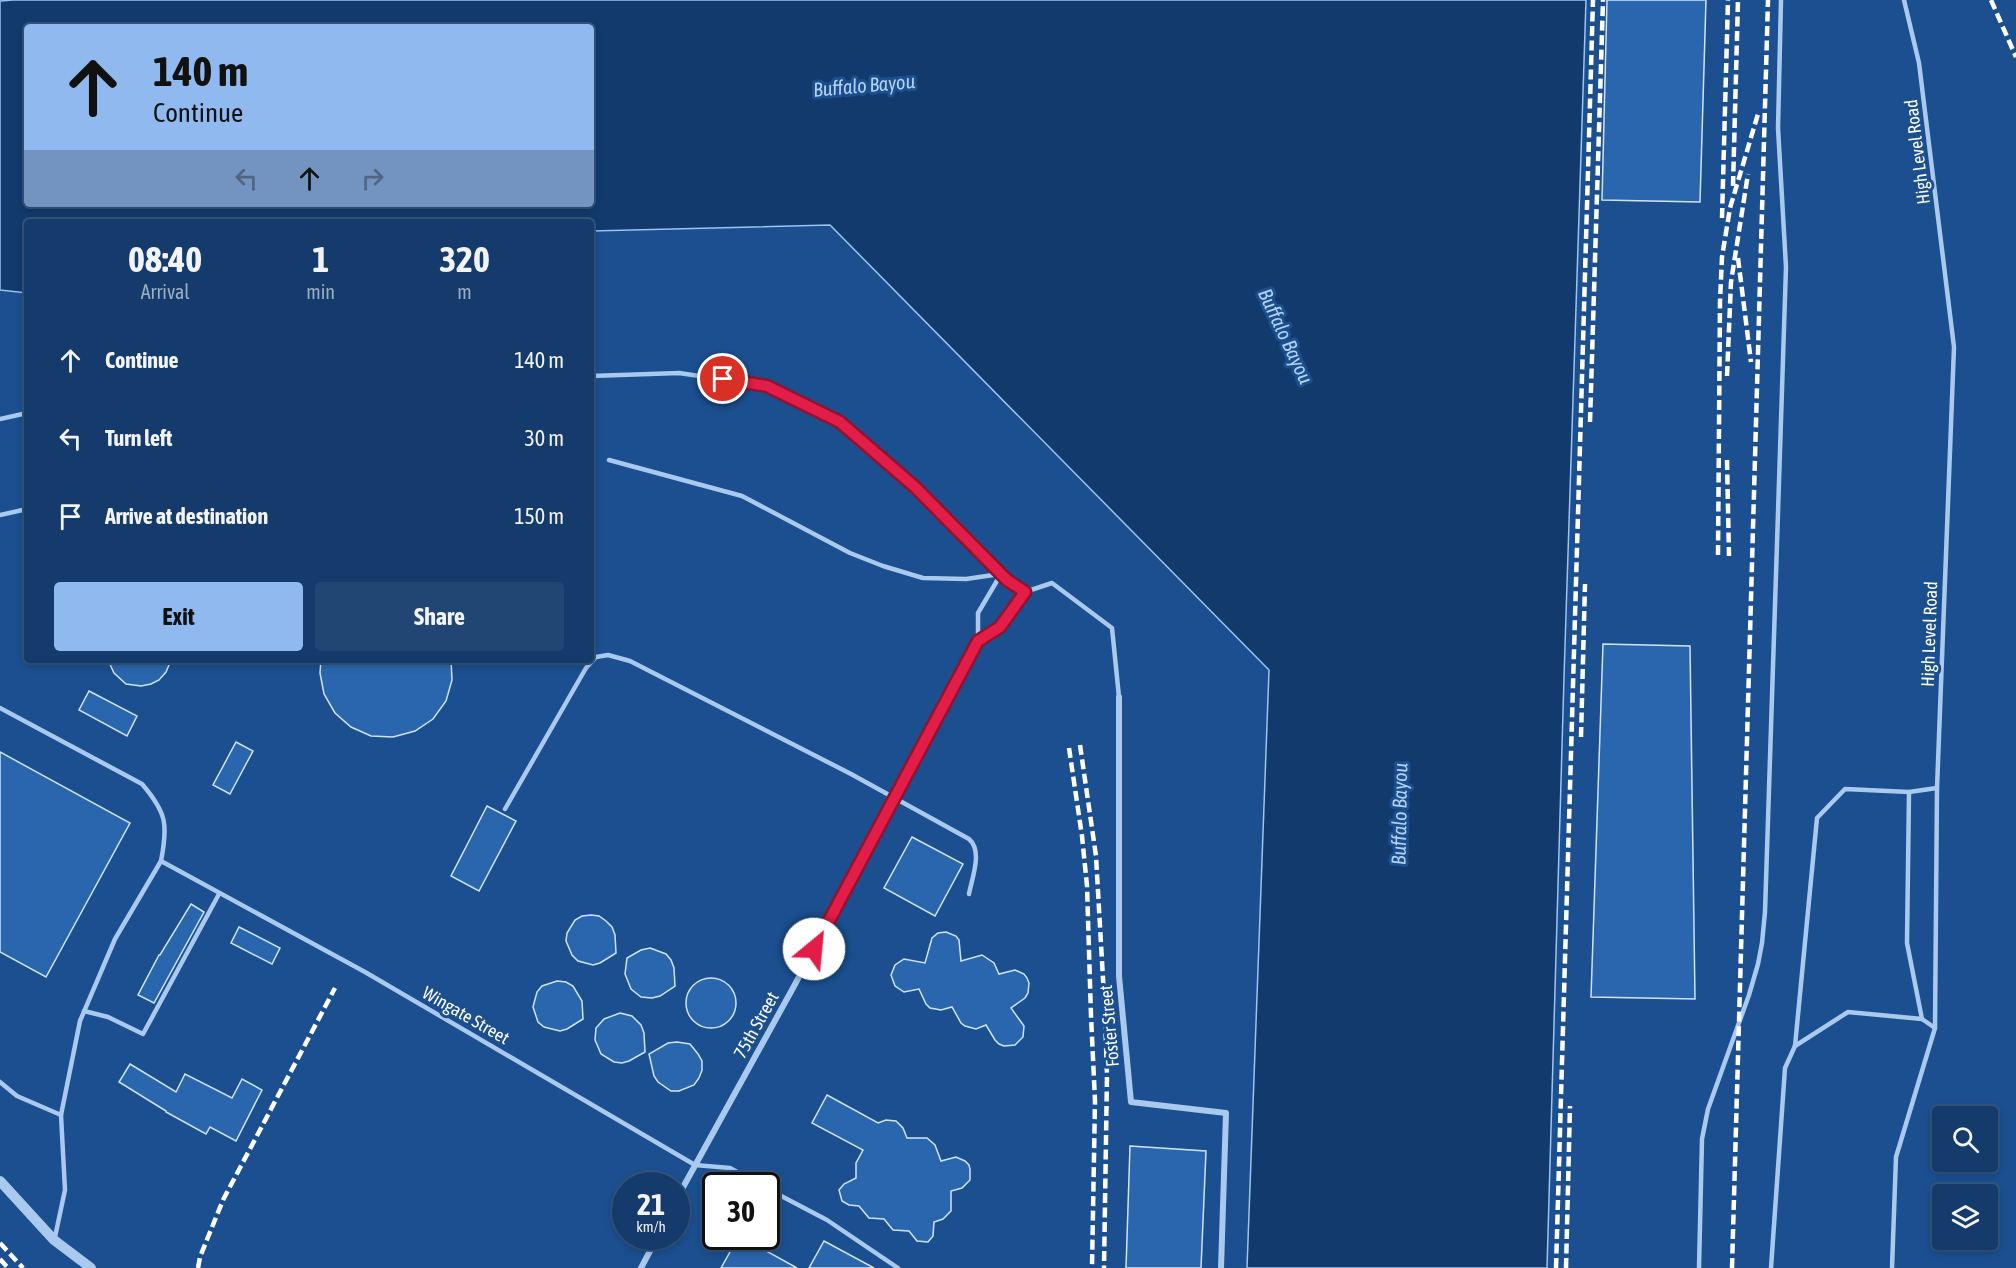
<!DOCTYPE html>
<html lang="en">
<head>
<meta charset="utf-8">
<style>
	body { margin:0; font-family:"Asap Condensed",sans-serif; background:#214673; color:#f1f3f6; height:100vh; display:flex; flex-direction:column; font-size:22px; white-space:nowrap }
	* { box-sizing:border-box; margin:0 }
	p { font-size:20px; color:#9dadc1 }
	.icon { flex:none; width:33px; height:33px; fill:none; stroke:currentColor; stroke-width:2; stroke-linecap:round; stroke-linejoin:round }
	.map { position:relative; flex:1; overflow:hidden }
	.drawer { position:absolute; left:24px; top:219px; width:570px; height:444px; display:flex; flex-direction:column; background:#143b6b; border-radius:6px; box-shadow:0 3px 9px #0003,0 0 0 2px #33557e }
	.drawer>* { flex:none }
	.hud { position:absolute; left:24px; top:24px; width:570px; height:183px; border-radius:6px; box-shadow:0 3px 9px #0003,0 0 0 2px #33557e; background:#90b9f0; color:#111; overflow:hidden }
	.buttons { position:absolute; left:1932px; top:1106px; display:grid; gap:12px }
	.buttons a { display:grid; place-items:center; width:66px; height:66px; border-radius:6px; background:#143b6b; box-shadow:0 3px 9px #0003,0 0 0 2px #33557e; font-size:30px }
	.speed { position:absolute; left:612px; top:1172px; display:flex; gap:12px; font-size:30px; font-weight:700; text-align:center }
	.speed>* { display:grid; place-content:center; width:78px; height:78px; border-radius:50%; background:#143b6b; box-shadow:0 3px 9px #0003,0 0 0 2px #33557e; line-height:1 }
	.speed small { font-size:15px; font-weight:400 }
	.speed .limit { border:3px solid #111; border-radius:9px; background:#fff; color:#111 }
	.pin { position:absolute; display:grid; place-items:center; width:51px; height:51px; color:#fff; margin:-26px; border:3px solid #fff; border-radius:50%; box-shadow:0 2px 6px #0007 }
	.me { position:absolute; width:66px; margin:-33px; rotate:28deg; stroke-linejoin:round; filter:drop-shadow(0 0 4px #0008) }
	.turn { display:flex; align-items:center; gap:21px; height:126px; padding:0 30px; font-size:27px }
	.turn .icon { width:78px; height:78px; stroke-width:2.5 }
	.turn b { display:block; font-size:42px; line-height:51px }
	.lanes { display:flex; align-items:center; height:57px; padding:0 30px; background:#0003; justify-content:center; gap:30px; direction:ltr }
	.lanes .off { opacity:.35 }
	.eta { display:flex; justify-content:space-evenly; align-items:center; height:102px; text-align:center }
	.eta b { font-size:36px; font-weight:700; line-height:42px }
	.button { display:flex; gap:12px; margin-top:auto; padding:12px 30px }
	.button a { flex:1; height:69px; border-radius:6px; background:#90b9f0; color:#111; font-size:24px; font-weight:700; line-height:69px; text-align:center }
	.button a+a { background:#214673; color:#f1f3f6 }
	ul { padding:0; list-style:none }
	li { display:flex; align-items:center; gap:18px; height:78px; padding:0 30px }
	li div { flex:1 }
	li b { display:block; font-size:22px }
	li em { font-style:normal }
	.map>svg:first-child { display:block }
	.water { fill:#123a6d; stroke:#9cc4f0; stroke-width:1.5; fill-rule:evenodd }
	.building { fill:#2a66ad; stroke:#cfe3fa; stroke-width:1.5 }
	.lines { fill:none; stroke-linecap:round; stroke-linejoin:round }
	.service { stroke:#a9c9ee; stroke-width:4.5 }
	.minor { stroke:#a9c9ee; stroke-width:6 }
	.tertiary { stroke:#a9c9ee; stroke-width:10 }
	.rail { stroke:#fff; stroke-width:4.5; stroke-dasharray:10 4.5; stroke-linecap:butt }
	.route-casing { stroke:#92132f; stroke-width:15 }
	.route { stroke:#e11d48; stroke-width:10 }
	.labels { text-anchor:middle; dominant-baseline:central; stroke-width:6; stroke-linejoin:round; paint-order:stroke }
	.street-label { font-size:18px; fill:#fff; stroke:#1b4f8f }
	.water-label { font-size:20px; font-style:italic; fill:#b5d3f5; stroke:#1b4f8f }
</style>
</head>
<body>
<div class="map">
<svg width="2016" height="1268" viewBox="0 0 2016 1268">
	<rect width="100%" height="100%" fill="#1b4f8f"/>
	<path class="water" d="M 13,0 L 1586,0 C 1573,423 1557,845 1547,1268 L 1247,1268 L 1269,670 L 830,225 L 591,231 L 591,222 L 27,222 L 27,293 L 0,290 L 0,1 ZM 27,27 L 591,27 L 591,204 L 27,204 Z"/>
	<g class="building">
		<path d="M 1607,0 L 1706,0 L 1700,202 L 1602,200 Z"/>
		<path d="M 1603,644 L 1690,646 L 1695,999 L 1591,997 Z"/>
		<path d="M 108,660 L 171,660 L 166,672 L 159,680 L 151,684 L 141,686 L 126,684 L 114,673 Z"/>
		<path d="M 321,660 L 451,660 L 452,680 L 446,701 L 433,719 L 415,731 L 393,737 L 371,736 L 351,727 L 335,713 L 324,694 L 320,673 Z"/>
		<path d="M 89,691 L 137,716 L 127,736 L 79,710 Z"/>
		<path d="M 236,742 L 253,751 L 230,794 L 213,785 Z"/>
		<path d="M 0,752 L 130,823 L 46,977 L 0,952 Z"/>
		<path d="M 487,806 L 516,821 L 479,891 L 451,876 Z"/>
		<path d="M 912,837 L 963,864 L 935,916 L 884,888 Z"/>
		<path d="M 191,904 L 204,912 L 154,1003 L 138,995 L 159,955 L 160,955 Z"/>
		<path d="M 591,915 L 599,916 L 606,921 L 612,927 L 615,935 L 616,953 L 600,963 L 593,965 L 578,961 L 572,955 L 566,941 L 567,933 L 575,920 L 582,916 Z"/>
		<path d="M 239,927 L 280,948 L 272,964 L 231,943 Z"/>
		<path d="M 946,932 L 956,936 L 959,940 L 961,961 L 982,955 L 994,963 L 999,974 L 1015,970 L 1024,974 L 1027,978 L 1029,983 L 1028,993 L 1025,998 L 1011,1008 L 1024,1026 L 1023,1037 L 1015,1045 L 1004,1046 L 999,1044 L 995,1040 L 986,1025 L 976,1029 L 965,1026 L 961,1023 L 952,1007 L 941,1010 L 930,1008 L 926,1004 L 919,989 L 904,992 L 895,986 L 891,975 L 895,965 L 904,959 L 925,963 L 932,938 L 938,933 Z"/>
		<path d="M 650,948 L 666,954 L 671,960 L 674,968 L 675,986 L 660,996 L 652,998 L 641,997 L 631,989 L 625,974 L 627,958 L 641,950 Z"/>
		<circle cx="711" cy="1003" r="25"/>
		<path d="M 557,981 L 566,982 L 573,986 L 582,1001 L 583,1019 L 567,1029 L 560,1031 L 544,1027 L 538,1022 L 533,1007 L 537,992 L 542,986 Z"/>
		<path d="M 620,1013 L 632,1016 L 641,1025 L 644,1033 L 645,1052 L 629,1061 L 622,1063 L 614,1062 L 601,1054 L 595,1040 L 596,1028 L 604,1019 Z"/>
		<path d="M 677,1042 L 690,1044 L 698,1054 L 702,1061 L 702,1070 L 699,1078 L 694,1085 L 679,1091 L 671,1091 L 658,1082 L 654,1076 L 649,1054 L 668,1043 Z"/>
		<path d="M 130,1064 L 176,1092 L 185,1074 L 232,1098 L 242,1079 L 262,1090 L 236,1141 L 210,1127 L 206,1134 L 166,1112 L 166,1111 L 119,1082 Z"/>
		<path d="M 827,1095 L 878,1123 L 886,1120 L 896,1121 L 903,1128 L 907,1138 L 927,1138 L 935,1145 L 941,1161 L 956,1157 L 965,1161 L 969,1165 L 970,1169 L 970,1180 L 962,1188 L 951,1191 L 951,1211 L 943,1219 L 934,1222 L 933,1236 L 928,1242 L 917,1241 L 909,1231 L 893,1230 L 884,1219 L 869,1218 L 859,1206 L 849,1205 L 842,1201 L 839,1190 L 844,1184 L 856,1178 L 856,1163 L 863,1150 L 812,1123 Z"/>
		<path d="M 1130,1146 L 1206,1151 L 1201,1268 L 1126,1268 Z"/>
		<path d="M 739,1236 L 797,1268 L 721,1268 Z"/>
		<path d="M 824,1241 L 874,1268 L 809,1268 Z"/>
	</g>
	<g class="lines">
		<g class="service">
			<path d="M 591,376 L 679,373 L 767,386 L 840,421 L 915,487 L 1013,585 L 1025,592 L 1052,583 L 1112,628 L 1119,697"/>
			<path d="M 0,419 L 27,413"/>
			<path d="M 609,460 L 742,496 L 850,553 L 883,566 L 923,578 L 966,579 L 1000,574"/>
			<path d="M 0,515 L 27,509"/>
			<path d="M 1001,574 L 978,613 L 978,641 L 1000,627 L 1025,592"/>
			<path d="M 0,708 L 142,784 C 167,813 168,825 161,861"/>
			<path d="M 1909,792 L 1907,943 L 1922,1019"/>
			<path d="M 505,809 L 586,668 L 596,657 L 608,655 L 630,661 L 851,774 L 969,839 C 983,851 972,878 969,894"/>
			<path d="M 84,1011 L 108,1017 L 143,1034 L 219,894"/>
			<path d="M 1795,1046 L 1848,1012 L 1922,1019 L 1935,1028"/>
			<path d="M 0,1082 L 17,1096 L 61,1115"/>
			<path d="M 766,1188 L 827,1220 L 898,1268"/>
			<path d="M 55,1237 L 65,1190 L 61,1115 L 80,1021 L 115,939 L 161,861 L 365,972 L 695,1165 L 730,1168 L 761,1185"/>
			<path d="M 1699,1268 L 1702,1139 L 1708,1109 L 1749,995 L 1758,964 L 1762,943 L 1765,912 L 1786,267 L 1778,128 L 1781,0"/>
			<path d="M 1771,1268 L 1785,1068 L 1795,1046 L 1817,818 L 1845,789 L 1909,792 L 1937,788"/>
			<path d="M 1892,1268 L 1896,1157 L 1935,1028 L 1937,788 L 1954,347 L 1919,63 L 1904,0"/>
		</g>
		<g class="minor">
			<path d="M 1119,697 L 1119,976 L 1131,1102 L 1226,1113 L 1221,1268"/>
			<path d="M 676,1200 L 793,988 L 978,641"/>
			<path d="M 641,1268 L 658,1236"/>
		</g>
		<path class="tertiary" d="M 0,1181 L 54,1240 L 91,1268"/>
		<g class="rail">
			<path d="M 1991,0 L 2016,57"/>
			<path d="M 1733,186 L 1738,0"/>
			<path d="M 1722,218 L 1728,0"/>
			<path d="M 1738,258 L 1751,362"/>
			<path d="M 1727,376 L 1731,282 L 1748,174"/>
			<path d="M 1590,422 L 1603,0"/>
			<path d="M 1727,460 L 1729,556"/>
			<path d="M 1718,555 L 1720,302 L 1722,257 L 1730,208 L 1758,114"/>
			<path d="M 1581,737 L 1585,584"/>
			<path d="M 1080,745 L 1096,856 L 1105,1014 L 1107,1075 L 1104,1268"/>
			<path d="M 1069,748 L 1082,836 L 1087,886 L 1091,1016 L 1095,1101 L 1092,1268"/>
			<path d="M 0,1243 L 23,1268"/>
			<path d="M 0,1259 L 8,1268"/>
			<path d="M 198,1268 L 200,1257 L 223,1200 L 335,988"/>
			<path d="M 1556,1268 L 1593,0"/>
			<path d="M 1566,1268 L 1570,1106"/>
			<path d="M 1732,1268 L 1768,0"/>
		</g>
	</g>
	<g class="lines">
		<defs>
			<path id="route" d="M 723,379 L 767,386 L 840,422 L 915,487 L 1007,580 L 1025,592 L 1000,627 L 978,641 L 814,949"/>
		</defs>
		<use href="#route" class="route-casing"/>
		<use href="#route" class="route"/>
	</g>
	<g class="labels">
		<g class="street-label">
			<text transform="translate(1917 152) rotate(-97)">High Level Road</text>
			<text transform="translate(1929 634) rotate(-88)">High Level Road</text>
			<text transform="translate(466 1015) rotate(30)">Wingate Street</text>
			<text transform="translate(756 1025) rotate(-61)">75th Street</text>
			<text transform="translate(1109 1026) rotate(-95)">Foster Street</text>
		</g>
		<g class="water-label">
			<text transform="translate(864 85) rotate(-5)">Buffalo Bayou</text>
			<text transform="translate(1286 336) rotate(65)">Buffalo Bayou</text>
			<text transform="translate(1399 814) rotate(-89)">Buffalo Bayou</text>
		</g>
	</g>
</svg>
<div class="buttons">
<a><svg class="icon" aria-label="search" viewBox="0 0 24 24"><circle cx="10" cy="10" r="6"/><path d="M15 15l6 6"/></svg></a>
<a><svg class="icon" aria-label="layers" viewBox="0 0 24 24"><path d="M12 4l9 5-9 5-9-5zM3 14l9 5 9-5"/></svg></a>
</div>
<div class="speed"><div>21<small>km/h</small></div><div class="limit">30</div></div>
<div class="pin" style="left:723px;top:379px;background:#d93025"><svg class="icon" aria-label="arrive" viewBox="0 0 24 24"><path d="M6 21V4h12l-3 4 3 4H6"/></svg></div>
<svg class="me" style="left:814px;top:949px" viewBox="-20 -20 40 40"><circle r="19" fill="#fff"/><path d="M0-13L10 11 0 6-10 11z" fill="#e11d48"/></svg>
<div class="hud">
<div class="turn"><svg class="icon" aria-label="ahead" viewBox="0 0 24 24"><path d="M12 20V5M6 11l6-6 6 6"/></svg><div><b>140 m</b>Continue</div></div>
<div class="lanes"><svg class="icon off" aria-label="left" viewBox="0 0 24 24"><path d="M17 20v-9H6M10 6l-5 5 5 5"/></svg><svg class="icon" aria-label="ahead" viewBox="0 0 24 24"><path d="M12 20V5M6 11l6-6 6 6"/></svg><svg class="icon off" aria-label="right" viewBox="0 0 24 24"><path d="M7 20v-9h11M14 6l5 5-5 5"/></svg></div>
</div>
<section class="drawer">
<div class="eta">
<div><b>08:40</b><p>Arrival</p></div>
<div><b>1</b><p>min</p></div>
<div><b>320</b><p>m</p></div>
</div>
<ul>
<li><svg class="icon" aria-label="ahead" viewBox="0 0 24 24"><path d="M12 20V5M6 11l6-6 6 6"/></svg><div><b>Continue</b></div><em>140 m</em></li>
<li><svg class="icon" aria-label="left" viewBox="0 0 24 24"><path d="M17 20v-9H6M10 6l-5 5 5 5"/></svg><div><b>Turn left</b></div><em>30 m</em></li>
<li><svg class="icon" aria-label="arrive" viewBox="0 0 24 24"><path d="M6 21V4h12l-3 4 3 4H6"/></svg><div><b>Arrive at destination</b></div><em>150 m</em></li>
</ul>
<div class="button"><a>Exit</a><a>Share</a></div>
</section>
</div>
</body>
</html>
